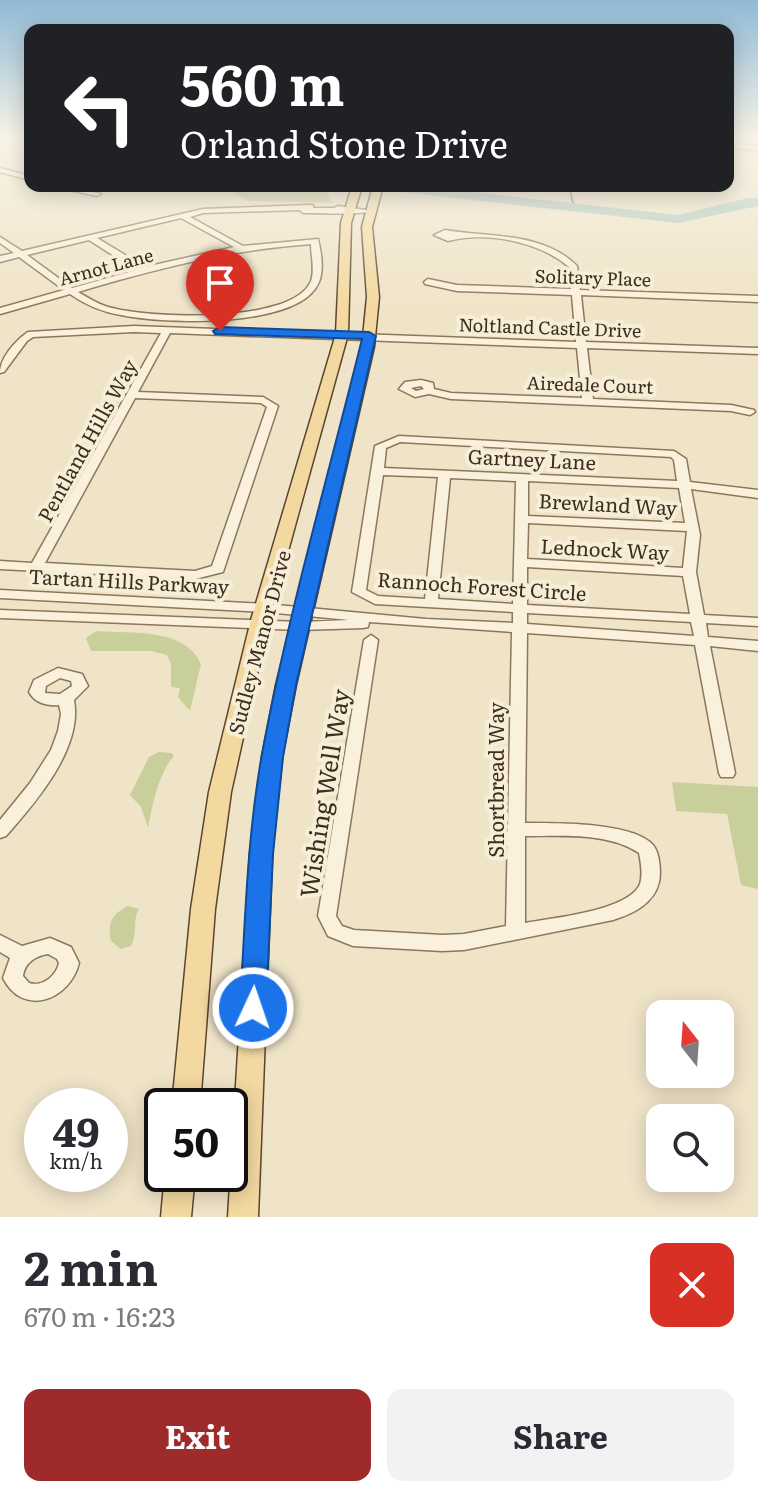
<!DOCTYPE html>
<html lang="en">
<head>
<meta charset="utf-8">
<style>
	body { margin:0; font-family:Literata,serif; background:#f2f2f3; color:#2b2b33; height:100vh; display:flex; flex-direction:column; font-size:30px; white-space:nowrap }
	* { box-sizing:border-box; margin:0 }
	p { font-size:26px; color:#7c7c81 }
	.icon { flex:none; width:44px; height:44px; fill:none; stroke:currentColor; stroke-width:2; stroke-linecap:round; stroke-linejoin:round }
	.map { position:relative; height:1217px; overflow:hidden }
	.side { display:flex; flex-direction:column; background:#fff; flex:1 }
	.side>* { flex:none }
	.banner { position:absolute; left:24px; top:24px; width:710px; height:168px; border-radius:16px; box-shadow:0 4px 20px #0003; background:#202124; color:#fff; overflow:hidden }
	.needle { width:52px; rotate:343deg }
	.fabs { position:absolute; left:646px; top:1000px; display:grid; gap:16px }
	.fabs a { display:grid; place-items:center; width:88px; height:88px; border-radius:16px; background:#fff; box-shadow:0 4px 20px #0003; font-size:40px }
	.speed { position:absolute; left:24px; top:1088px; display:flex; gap:16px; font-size:40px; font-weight:700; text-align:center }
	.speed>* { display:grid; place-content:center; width:104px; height:104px; border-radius:50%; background:#fff; box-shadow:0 4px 20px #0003; line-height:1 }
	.speed small { font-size:20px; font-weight:400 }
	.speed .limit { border:4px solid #111; border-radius:12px; background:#fff; color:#111 }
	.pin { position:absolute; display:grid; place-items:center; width:68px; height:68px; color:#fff; margin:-82px -34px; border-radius:50% 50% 50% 0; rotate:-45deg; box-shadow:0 0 8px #0007 }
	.pin .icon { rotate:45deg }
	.me { position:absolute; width:88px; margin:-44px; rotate:3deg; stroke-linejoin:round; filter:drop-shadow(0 0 6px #0008) }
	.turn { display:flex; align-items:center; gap:28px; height:168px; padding:0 24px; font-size:36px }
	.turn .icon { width:104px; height:104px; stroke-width:2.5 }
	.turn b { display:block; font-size:56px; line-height:68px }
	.round { display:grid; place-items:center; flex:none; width:84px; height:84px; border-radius:16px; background:#f2f2f3 }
	.summary { display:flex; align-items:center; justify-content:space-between; height:136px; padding:0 24px }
	h1 { font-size:48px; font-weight:700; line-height:60px }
	.button { display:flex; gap:16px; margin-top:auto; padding:16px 24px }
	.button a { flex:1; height:92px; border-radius:16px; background:#9e2a2b; color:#fff; font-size:32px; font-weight:700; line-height:92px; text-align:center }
	.button a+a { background:#f2f2f3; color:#2b2b33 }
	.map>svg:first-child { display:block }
	.green { fill:#c9cf9b }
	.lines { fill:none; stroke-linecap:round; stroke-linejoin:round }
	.stream { stroke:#6f938a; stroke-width:2 }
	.river { fill:#a9c4bc; fill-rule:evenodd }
	.minor-casing { stroke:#8d765c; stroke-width:3 }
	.major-casing { stroke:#5b4430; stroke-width:3 }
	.minor { fill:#faf1dc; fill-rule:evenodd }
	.major { fill:#f3d9a0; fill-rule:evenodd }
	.route { fill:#1a73e8; stroke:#114b97; stroke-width:2 }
	.labels { text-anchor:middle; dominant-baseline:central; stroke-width:8; stroke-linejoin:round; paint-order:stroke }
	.far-street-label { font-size:18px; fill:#3d2e20; stroke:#f7eed8 }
	.street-label { font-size:20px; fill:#3d2e20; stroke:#f7eed8 }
	.near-street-label { font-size:24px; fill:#3d2e20; stroke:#f7eed8 }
</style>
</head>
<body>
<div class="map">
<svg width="758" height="1217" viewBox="0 0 758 1217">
	<rect width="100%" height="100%" fill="#f0e4c8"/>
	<g class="green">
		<path d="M 220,186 L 316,186 L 324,188 L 332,203 L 248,201 Z"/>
		<path d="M 96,631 C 131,634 185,627 201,664 L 190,711 L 178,697 L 180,688 L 171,687 L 171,664 L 167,655 L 151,651 L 91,651 L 86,638 Z"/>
		<path d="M 159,752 L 172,753 L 174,756 C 159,772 152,806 148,828 L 141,807 L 130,795 L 149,757 Z"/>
		<path d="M 672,782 L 758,787 L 758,889 L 741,885 L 727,814 L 676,811 Z"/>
		<path d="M 128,906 L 139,909 C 132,920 138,933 131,946 L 121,949 L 111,941 C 107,923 112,914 128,906 Z"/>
	</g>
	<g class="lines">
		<path class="stream" d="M 570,186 L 572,201 L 577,208"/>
		<path class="river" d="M 419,186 L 678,215 L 748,198 L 758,198 L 758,206 L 678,223 L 393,191 L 387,187 Z"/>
		<defs>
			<g id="minor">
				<path d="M 728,144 L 758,146 L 758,150 L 728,148 Z"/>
				<path d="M 0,168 L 30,176 L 30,180 L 0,172 Z"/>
				<path d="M 50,186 L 66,186 L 101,194 L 97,196 Z"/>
				<path d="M 310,205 L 313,205 L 313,208 L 334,208 L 338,206 L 373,211 C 361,215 319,213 303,213 L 300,210 L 203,213 L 190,217 L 243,246 L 318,239 C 321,251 324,270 319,282 C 300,329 162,324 121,315 C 102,312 86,305 70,294 L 0,314 L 0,308 L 64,290 L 19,257 L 0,262 L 0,256 L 14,253 L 0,243 L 0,237 L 22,251 L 203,209 ZM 181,218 L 234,247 L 145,267 L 97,238 ZM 89,240 L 136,270 L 72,288 L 27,255 ZM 311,244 C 311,255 315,270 311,281 C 293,325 143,319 105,306 C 96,303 87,297 78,292 C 155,269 229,250 311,244 Z"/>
				<path d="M 445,230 C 490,238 542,231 577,266 L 580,290 L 758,296 L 758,302 L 581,295 L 586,342 L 758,348 L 758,354 L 587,348 L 593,399 L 731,405 L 754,410 L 755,412 L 750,415 L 731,411 L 451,399 L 429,394 L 415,397 L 399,389 L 405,382 L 421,380 L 433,383 L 434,389 L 451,393 L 582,398 L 577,348 L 170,333 L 138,392 L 263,397 L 278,406 L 223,572 L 195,579 L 0,569 L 0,561 L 32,563 L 161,333 L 134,332 L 33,337 L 27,341 L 4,372 L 0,373 C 0,358 15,341 28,332 L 134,326 L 576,342 L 572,295 L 457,291 L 425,284 L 424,282 L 428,279 L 457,285 L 571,289 L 569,267 C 539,241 485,231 448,241 L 434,235 ZM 421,386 L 424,389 L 416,391 L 411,388 ZM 135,398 L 261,403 L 267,407 L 212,566 L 195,571 L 45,563 Z"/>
				<path d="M 399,436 L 674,451 L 686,459 L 690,482 L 758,490 L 758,498 L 691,489 L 700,535 L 696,572 L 704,615 L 758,618 L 758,626 L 706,623 L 708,637 L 758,641 L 758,651 L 710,646 L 735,773 L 733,777 L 721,777 L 719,773 L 695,645 L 527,633 L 525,823 C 555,823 633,822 653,845 C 660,853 661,873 659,882 C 654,904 632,914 613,920 L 464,950 L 442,951 L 353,946 L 328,936 L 318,916 L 364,640 L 371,635 L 378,640 L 336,916 L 342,926 L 354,930 L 442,935 L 464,934 L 506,926 L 512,632 L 369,622 L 368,627 L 363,628 L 300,630 L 0,618 L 0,610 L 300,622 L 349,620 L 266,612 L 0,598 L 0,590 L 266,604 L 426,619 L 513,623 L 513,612 L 375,604 L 352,592 L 375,446 ZM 400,442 L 671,457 L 674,460 L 677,481 L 384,468 L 386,448 ZM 383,475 L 438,477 L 425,599 L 378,596 L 366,590 ZM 450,478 L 516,481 L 513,604 L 438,599 ZM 528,481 L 679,488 L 685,523 L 528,516 ZM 528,523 L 687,531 L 683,568 L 527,559 ZM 527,567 L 683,576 L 690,614 L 527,605 ZM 527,613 L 691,622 L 694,636 L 527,624 ZM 525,836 C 562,836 608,832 639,853 C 641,863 643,875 640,884 C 629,911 551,918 525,923 Z"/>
				<path d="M 58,668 L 82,674 L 88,686 L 74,700 C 83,748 36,802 6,836 L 0,838 L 0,820 L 30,783 L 51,750 L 58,731 L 61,714 L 59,705 C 47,706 35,703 29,692 L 34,680 ZM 60,678 L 71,681 L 72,686 L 60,694 L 45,693 L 46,686 Z"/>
				<path d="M 0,935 L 22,946 L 50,938 L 71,947 L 79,963 C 70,1000 23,1018 3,978 L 10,958 L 0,952 ZM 48,954 L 57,959 L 59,963 C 56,976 43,987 29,983 L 23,976 C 25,962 36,956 48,954 Z"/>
			</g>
			<g id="major">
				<path d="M 352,186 L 362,186 L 351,223 L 348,334 L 269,620 L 231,792 L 215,909 L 200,1106 L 172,1106 L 191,909 L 209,792 L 251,620 L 336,334 L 341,223 Z"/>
				<path d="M 373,186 L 383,186 L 372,227 L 379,297 L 374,347 L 296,685 L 282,757 L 272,854 L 258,1217 L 228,1217 L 250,854 L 262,757 L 276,685 L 362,347 L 367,297 L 362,227 Z"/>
				<path d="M 165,1174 L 195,1174 L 191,1217 L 161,1217 Z"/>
			</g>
		</defs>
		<use href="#minor" class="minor-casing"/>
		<use href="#major" class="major-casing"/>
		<use href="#minor" class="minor"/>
		<use href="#major" class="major"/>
	</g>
	<linearGradient id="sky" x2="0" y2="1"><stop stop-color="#8fbad6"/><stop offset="0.45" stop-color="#f8f3e6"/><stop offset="1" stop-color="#f8f3e6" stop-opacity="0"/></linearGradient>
	<rect width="758" height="308" fill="url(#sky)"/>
	<path class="route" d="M 220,327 L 369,332 L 376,336 L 296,685 L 283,757 L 273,854 L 266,1008 L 262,1016 L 253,1020 L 244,1016 L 240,1008 C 245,924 247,837 262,754 C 288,614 328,477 362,339 L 215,334 L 213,331 Z"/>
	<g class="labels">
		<g class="far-street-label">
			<text transform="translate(106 266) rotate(-15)">Arnot Lane</text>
			<text transform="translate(593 277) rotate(2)">Solitary Place</text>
			<text transform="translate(550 327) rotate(2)">Noltland Castle Drive</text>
			<text transform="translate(590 384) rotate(2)">Airedale Court</text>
		</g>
		<g class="street-label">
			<text transform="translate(86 440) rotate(-61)">Pentland Hills Way</text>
			<text transform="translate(532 458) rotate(3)">Gartney Lane</text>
			<text transform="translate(608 503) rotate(3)">Brewland Way</text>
			<text transform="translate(605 548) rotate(3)">Lednock Way</text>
			<text transform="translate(129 580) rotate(3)">Tartan Hills Parkway</text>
			<text transform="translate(482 585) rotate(4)">Rannoch Forest Circle</text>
			<text transform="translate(258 642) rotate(-75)">Sudley Manor Drive</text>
			<text transform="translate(495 780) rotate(-90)">Shortbread Way</text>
		</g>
		<g class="near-street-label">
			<text transform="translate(323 793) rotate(-81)">Wishing Well Way</text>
		</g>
	</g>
</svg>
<div class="fabs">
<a><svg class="needle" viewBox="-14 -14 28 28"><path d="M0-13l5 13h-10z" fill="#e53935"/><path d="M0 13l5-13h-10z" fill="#7c7c81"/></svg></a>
<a><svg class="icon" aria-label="search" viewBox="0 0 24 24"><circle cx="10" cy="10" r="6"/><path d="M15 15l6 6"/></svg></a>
</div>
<div class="speed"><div>49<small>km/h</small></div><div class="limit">50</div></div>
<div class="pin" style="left:220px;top:331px;background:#d93025"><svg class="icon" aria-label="arrive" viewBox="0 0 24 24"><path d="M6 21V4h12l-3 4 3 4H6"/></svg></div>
<svg class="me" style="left:253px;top:1008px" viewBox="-20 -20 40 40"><circle r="17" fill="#1a73e8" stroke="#fff" stroke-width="3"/><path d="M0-11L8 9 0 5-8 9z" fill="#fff"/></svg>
<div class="banner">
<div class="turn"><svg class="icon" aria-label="left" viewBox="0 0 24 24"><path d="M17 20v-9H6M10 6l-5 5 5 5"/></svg><div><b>560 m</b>Orland Stone Drive</div></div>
</div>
</div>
<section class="side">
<div class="summary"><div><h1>2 min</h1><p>670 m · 16:23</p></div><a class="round" style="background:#d93025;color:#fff"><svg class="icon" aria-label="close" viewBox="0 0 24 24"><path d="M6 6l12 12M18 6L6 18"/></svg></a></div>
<div class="button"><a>Exit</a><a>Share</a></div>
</section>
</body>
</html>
